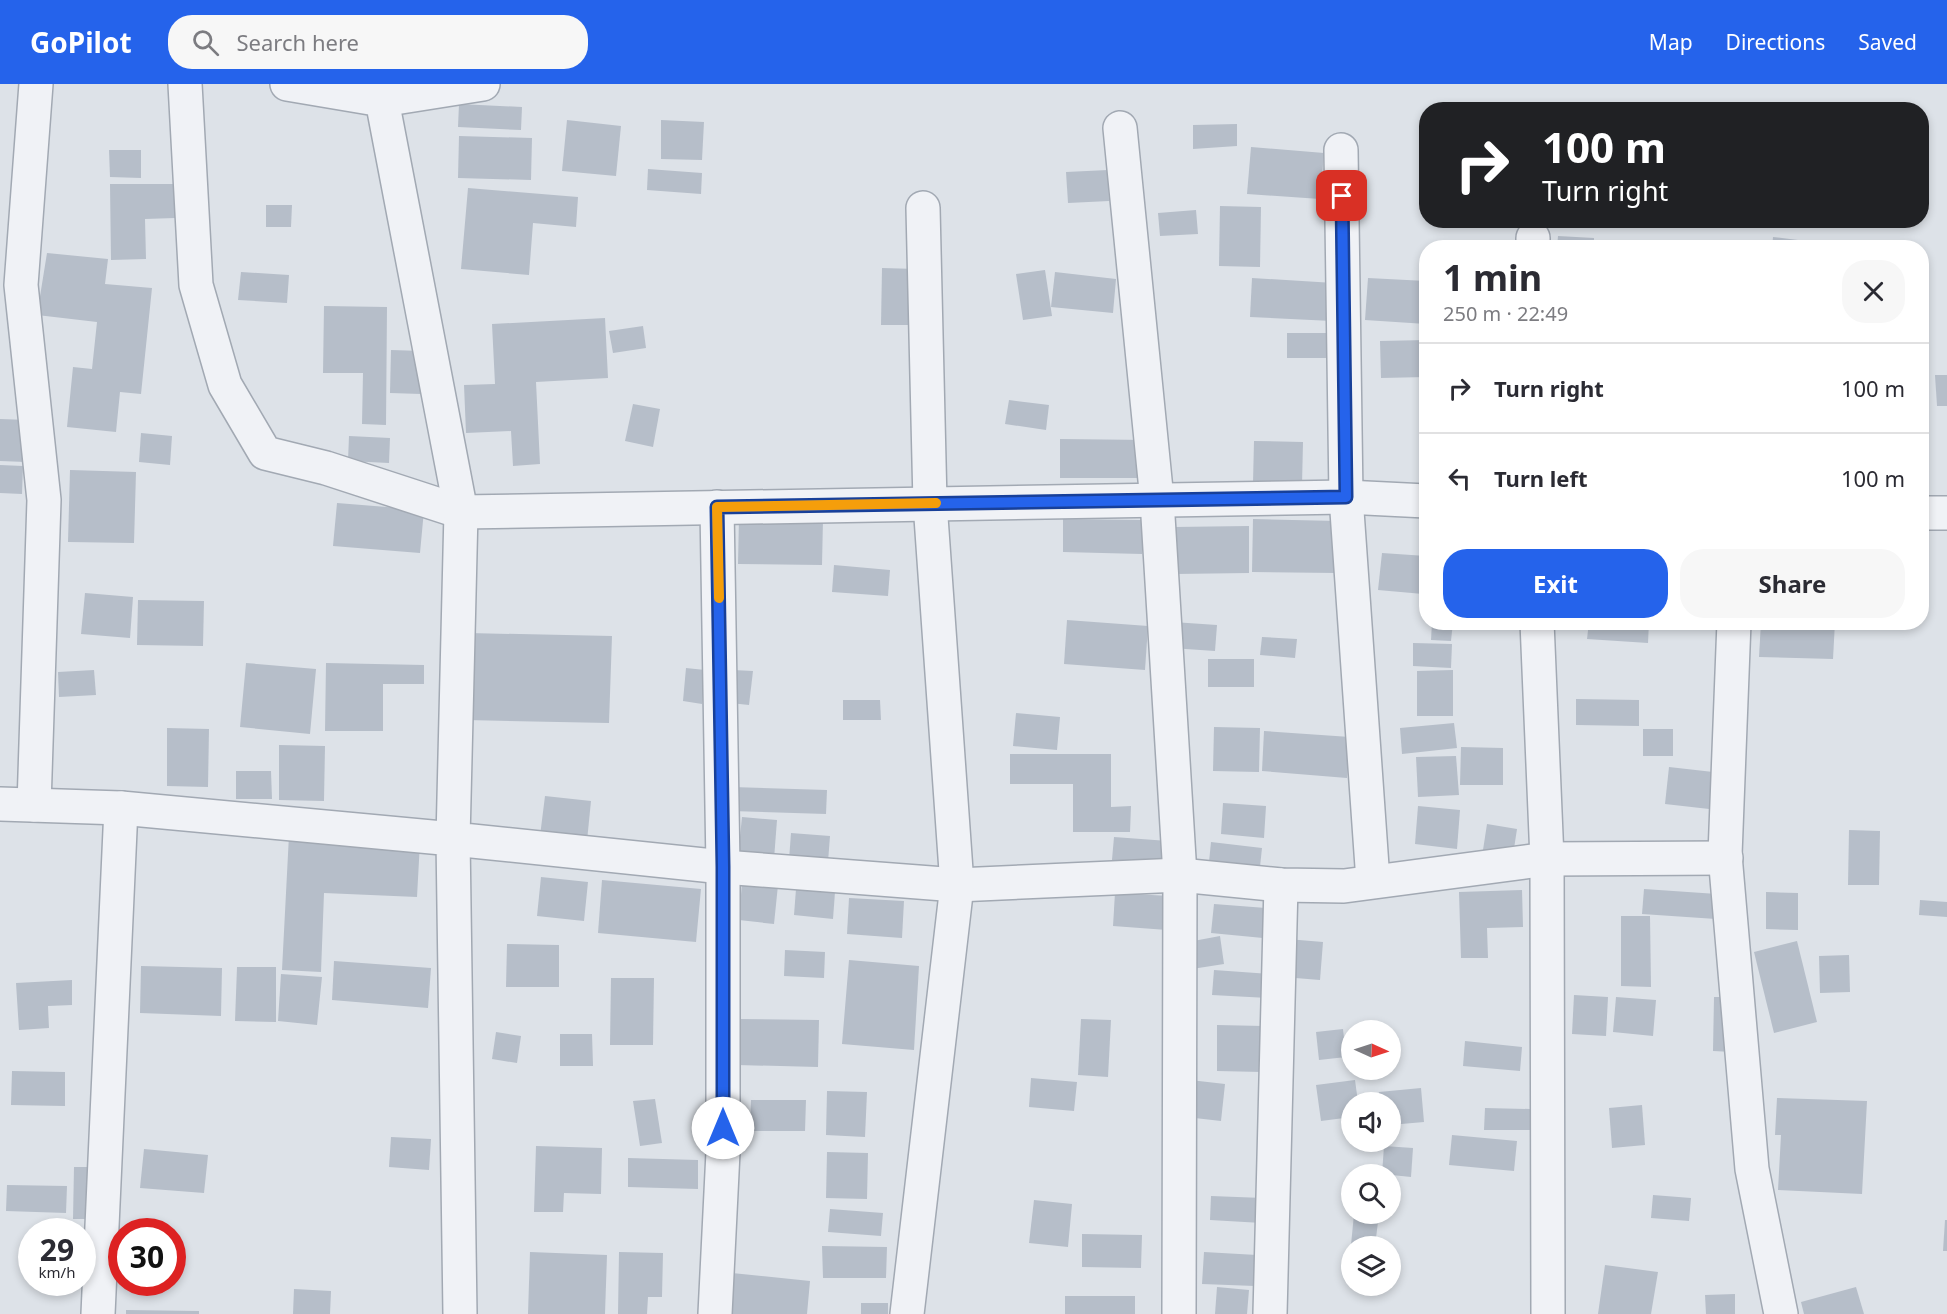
<!DOCTYPE html>
<html lang="en">
<head>
<meta charset="utf-8">
<style>
	body { margin:0; font-family:"Noto Sans",sans-serif; background:#f7f7f7; color:#2b2b33; height:100vh; display:flex; flex-direction:column; font-size:22px; white-space:nowrap }
	* { box-sizing:border-box; margin:0 }
	p { font-size:20px; color:#7c7c81 }
	.icon { flex:none; width:33px; height:33px; fill:none; stroke:currentColor; stroke-width:2; stroke-linecap:round; stroke-linejoin:round }
	.map { position:relative; flex:1; overflow:hidden }
	.sheet { position:absolute; left:1419px; top:156px; width:510px; height:390px; display:flex; flex-direction:column; background:#fff; border-radius:24px; box-shadow:0 3px 9px #0003 }
	.sheet>* { flex:none }
	.guide { position:absolute; left:1419px; top:18px; width:510px; height:126px; border-radius:24px; box-shadow:0 3px 9px #0003; background:#202124; color:#fff; overflow:hidden }
	.needle { width:39px; rotate:93deg }
	.controls { position:absolute; left:1341px; top:936px; display:grid; gap:12px }
	.controls a { display:grid; place-items:center; width:60px; height:60px; border-radius:50%; background:#fff; box-shadow:0 3px 9px #0003; font-size:30px }
	.speed { position:absolute; left:18px; top:1134px; display:flex; gap:12px; font-size:30px; font-weight:700; text-align:center }
	.speed>* { display:grid; place-content:center; width:78px; height:78px; border-radius:50%; background:#fff; box-shadow:0 3px 9px #0003; line-height:1 }
	.speed small { font-size:15px; font-weight:400 }
	.speed .limit { border:9px solid #d22; background:#fff; color:#111 }
	.pin { position:absolute; display:grid; place-items:center; width:51px; height:51px; color:#fff; margin:-26px; border-radius:12px; box-shadow:0 3px 9px #0006 }
	.me { position:absolute; width:66px; margin:-33px; rotate:0deg; stroke-linejoin:round; filter:drop-shadow(0 0 4px #0008) }
	.turn { display:flex; align-items:center; gap:21px; height:126px; padding:0 24px; font-size:27px }
	.turn .icon { width:78px; height:78px; stroke-width:2.5 }
	.turn b { display:block; font-size:42px; line-height:51px }
	.round { display:grid; place-items:center; flex:none; width:63px; height:63px; border-radius:24px; background:#f7f7f7 }
	.head { display:flex; align-items:center; justify-content:space-between; height:102px; padding:0 24px }
	h1 { font-size:36px; font-weight:700; line-height:45px }
	.action { display:flex; gap:12px; margin-top:auto; padding:12px 24px }
	.action a { flex:1; height:69px; border-radius:24px; background:#2563eb; color:#fff; font-size:24px; font-weight:700; line-height:69px; text-align:center }
	.action a+a { background:#f7f7f7; color:#2b2b33 }
	ul { padding:0; list-style:none }
	li { display:flex; align-items:center; gap:18px; height:90px; padding:0 24px; border-top:2px solid #e1e1e2 }
	li div { flex:1 }
	li b { display:block; font-size:22px }
	li em { font-style:normal }
	header { display:flex; align-items:center; gap:36px; box-sizing:border-box; height:84px; padding:0 30px; background:#2563eb; color:#fff }
	header strong { font-size:28px }
	nav { display:flex; gap:33px; margin-inline-start:auto; font-size:21px }
	.search { width:420px; height:54px; background:#f7f7f7; display:flex; align-items:center; gap:15px; box-sizing:border-box; padding:0 21px; border-radius:24px; color:#7c7c81; font-size:22px }
	.map>svg:first-child { display:block }
	.building { fill:#b6bec9 }
	.lines { fill:none; stroke-linecap:round; stroke-linejoin:round }
	.minor-casing { stroke:#a2a9b3; stroke-width:36 }
	.minor { stroke:#f0f2f6; stroke-width:33 }
	.route-casing { stroke:#184099; stroke-width:15 }
	.route { stroke:#2563eb; stroke-width:10 }
	.slow { stroke:#f59e0b; stroke-width:10 }
</style>
</head>
<body>
<header>
<strong>GoPilot</strong>
<div class="search"><svg class="icon" aria-label="search" viewBox="0 0 24 24"><circle cx="10" cy="10" r="6"/><path d="M15 15l6 6"/></svg>Search here</div>
<nav><a>Map</a><a>Directions</a><a>Saved</a></nav>
</header>
<div class="map">
<svg width="1947" height="1230" viewBox="0 0 1947 1230">
	<rect width="100%" height="100%" fill="#dde2e8"/>
	<g class="building">
		<path d="M 459,20 L 522,23 L 521,46 L 458,43 Z"/>
		<path d="M 567,36 L 621,42 L 616,92 L 562,87 Z"/>
		<path d="M 661,36 L 704,38 L 702,76 L 661,75 Z"/>
		<path d="M 1237,40 L 1237,62 L 1193,65 L 1193,41 Z"/>
		<path d="M 459,52 L 532,54 L 531,96 L 458,94 Z"/>
		<path d="M 1251,63 L 1324,69 L 1320,115 L 1247,110 Z"/>
		<path d="M 109,66 L 141,66 L 141,94 L 110,93 Z"/>
		<path d="M 648,85 L 702,89 L 701,110 L 647,106 Z"/>
		<path d="M 1108,86 L 1109,117 L 1068,119 L 1066,88 Z"/>
		<path d="M 110,100 L 175,100 L 175,134 L 145,135 L 146,175 L 111,176 Z"/>
		<path d="M 468,104 L 578,113 L 576,143 L 533,139 L 529,191 L 461,185 Z"/>
		<path d="M 266,121 L 292,121 L 291,143 L 266,143 Z"/>
		<path d="M 1220,122 L 1261,123 L 1260,183 L 1219,182 Z"/>
		<path d="M 1196,126 L 1198,150 L 1160,152 L 1158,129 Z"/>
		<path d="M 1558,152 L 1594,154 L 1594,164 L 1557,164 Z"/>
		<path d="M 1773,153 L 1814,158 L 1814,164 L 1772,164 Z"/>
		<path d="M 47,169 L 108,175 L 105,200 L 152,204 L 141,310 L 120,308 L 116,348 L 67,343 L 73,283 L 92,285 L 97,238 L 37,231 Z"/>
		<path d="M 882,184 L 917,185 L 917,241 L 881,241 Z"/>
		<path d="M 1045,186 L 1052,232 L 1023,236 L 1016,190 Z"/>
		<path d="M 241,188 L 289,191 L 287,219 L 238,216 Z"/>
		<path d="M 1055,188 L 1116,195 L 1113,229 L 1051,223 Z"/>
		<path d="M 1252,194 L 1334,199 L 1332,237 L 1250,233 Z"/>
		<path d="M 1368,194 L 1426,197 L 1426,240 L 1365,236 Z"/>
		<path d="M 324,222 L 387,223 L 386,341 L 362,340 L 363,289 L 323,289 Z"/>
		<path d="M 605,234 L 608,294 L 536,298 L 540,380 L 513,382 L 511,347 L 466,349 L 464,301 L 495,300 L 492,240 Z"/>
		<path d="M 643,242 L 646,264 L 613,269 L 609,247 Z"/>
		<rect x="1287" y="249" width="42" height="25"/>
		<path d="M 1426,256 L 1426,293 L 1381,294 L 1380,257 Z"/>
		<path d="M 391,266 L 422,267 L 421,310 L 390,309 Z"/>
		<path d="M 1935,291 L 1947,291 L 1947,322 L 1937,322 Z"/>
		<path d="M 1922,301 L 1927,301 L 1926,335 L 1922,335 Z"/>
		<path d="M 1009,316 L 1049,321 L 1046,346 L 1005,340 Z"/>
		<path d="M 633,320 L 660,325 L 653,363 L 625,357 Z"/>
		<path d="M 0,335 L 28,336 L 26,378 L 0,377 Z"/>
		<path d="M 141,349 L 172,352 L 170,381 L 139,378 Z"/>
		<path d="M 349,352 L 390,354 L 389,379 L 348,377 Z"/>
		<path d="M 1060,355 L 1148,356 L 1148,394 L 1060,394 Z"/>
		<path d="M 1254,357 L 1303,358 L 1302,401 L 1253,399 Z"/>
		<path d="M 0,381 L 23,382 L 22,410 L 0,409 Z"/>
		<path d="M 70,386 L 136,388 L 134,459 L 68,458 Z"/>
		<path d="M 337,419 L 424,426 L 420,469 L 333,462 Z"/>
		<path d="M 739,434 L 823,435 L 822,481 L 738,480 Z"/>
		<path d="M 1063,435 L 1142,436 L 1142,470 L 1063,468 Z"/>
		<path d="M 1253,435 L 1338,437 L 1336,489 L 1252,488 Z"/>
		<path d="M 1249,442 L 1249,489 L 1175,490 L 1174,443 Z"/>
		<path d="M 1382,469 L 1426,472 L 1423,510 L 1378,506 Z"/>
		<path d="M 834,481 L 890,486 L 888,512 L 832,508 Z"/>
		<path d="M 85,509 L 133,513 L 130,554 L 81,550 Z"/>
		<path d="M 138,516 L 204,517 L 203,562 L 137,561 Z"/>
		<path d="M 1067,536 L 1148,542 L 1145,586 L 1064,580 Z"/>
		<path d="M 1173,538 L 1217,541 L 1215,567 L 1171,564 Z"/>
		<path d="M 1432,538 L 1453,538 L 1451,557 L 1431,556 Z"/>
		<path d="M 1589,538 L 1649,538 L 1648,559 L 1587,555 Z"/>
		<path d="M 1761,538 L 1835,538 L 1833,575 L 1759,573 Z"/>
		<path d="M 468,549 L 612,552 L 609,639 L 466,636 Z"/>
		<path d="M 1262,553 L 1297,555 L 1295,574 L 1260,571 Z"/>
		<path d="M 1413,559 L 1452,560 L 1451,584 L 1413,582 Z"/>
		<rect x="1208" y="575" width="46" height="28"/>
		<path d="M 246,579 L 316,585 L 310,650 L 240,643 Z"/>
		<path d="M 326,579 L 424,581 L 424,600 L 383,600 L 383,647 L 325,647 Z"/>
		<path d="M 686,584 L 705,586 L 702,620 L 683,617 Z"/>
		<path d="M 94,586 L 96,611 L 59,613 L 58,588 Z"/>
		<path d="M 733,586 L 753,587 L 749,621 L 730,619 Z"/>
		<path d="M 1453,586 L 1453,632 L 1417,632 L 1417,587 Z"/>
		<path d="M 1576,615 L 1639,616 L 1639,642 L 1576,641 Z"/>
		<path d="M 843,616 L 880,616 L 881,636 L 843,636 Z"/>
		<path d="M 1016,629 L 1060,633 L 1057,666 L 1013,662 Z"/>
		<path d="M 1454,639 L 1457,664 L 1402,670 L 1400,644 Z"/>
		<path d="M 1214,643 L 1260,644 L 1259,688 L 1213,687 Z"/>
		<path d="M 167,644 L 209,645 L 208,703 L 167,702 Z"/>
		<rect x="1643" y="645" width="30" height="27"/>
		<path d="M 1264,647 L 1350,653 L 1347,694 L 1262,687 Z"/>
		<path d="M 279,661 L 325,662 L 324,717 L 279,716 Z"/>
		<path d="M 1461,663 L 1503,664 L 1503,701 L 1460,701 Z"/>
		<path d="M 1010,670 L 1111,670 L 1111,723 L 1131,722 L 1130,748 L 1073,748 L 1073,700 L 1010,700 Z"/>
		<path d="M 1456,672 L 1459,711 L 1418,713 L 1416,673 Z"/>
		<path d="M 1669,683 L 1722,689 L 1718,726 L 1665,720 Z"/>
		<path d="M 236,687 L 271,687 L 272,715 L 236,715 Z"/>
		<path d="M 732,703 L 827,706 L 826,730 L 731,727 Z"/>
		<path d="M 545,712 L 591,717 L 587,757 L 540,752 Z"/>
		<path d="M 1223,719 L 1266,722 L 1264,754 L 1221,750 Z"/>
		<path d="M 1418,722 L 1460,726 L 1457,765 L 1415,760 Z"/>
		<path d="M 742,733 L 777,736 L 774,775 L 738,772 Z"/>
		<path d="M 1487,740 L 1517,745 L 1513,771 L 1483,766 Z"/>
		<path d="M 1849,746 L 1880,747 L 1879,801 L 1848,801 Z"/>
		<path d="M 791,749 L 830,752 L 828,778 L 789,776 Z"/>
		<path d="M 289,751 L 420,758 L 417,813 L 324,809 L 321,888 L 282,886 Z"/>
		<path d="M 1114,753 L 1168,757 L 1165,790 L 1111,787 Z"/>
		<path d="M 1211,758 L 1262,764 L 1259,792 L 1208,788 Z"/>
		<path d="M 541,793 L 588,798 L 584,837 L 537,832 Z"/>
		<path d="M 602,796 L 701,805 L 696,858 L 598,849 Z"/>
		<path d="M 742,798 L 778,801 L 774,840 L 739,836 Z"/>
		<path d="M 796,805 L 835,808 L 833,835 L 794,831 Z"/>
		<path d="M 1644,805 L 1717,810 L 1716,835 L 1642,830 Z"/>
		<path d="M 1522,806 L 1523,843 L 1487,844 L 1488,874 L 1461,874 L 1459,808 Z"/>
		<path d="M 1766,808 L 1798,809 L 1798,846 L 1766,845 Z"/>
		<path d="M 1115,809 L 1170,812 L 1167,846 L 1113,842 Z"/>
		<path d="M 849,814 L 904,817 L 902,854 L 847,850 Z"/>
		<path d="M 1920,816 L 1947,818 L 1947,833 L 1919,831 Z"/>
		<path d="M 1214,820 L 1266,824 L 1263,854 L 1211,849 Z"/>
		<path d="M 1621,832 L 1650,832 L 1651,903 L 1621,902 Z"/>
		<path d="M 1220,852 L 1224,880 L 1192,885 L 1188,858 Z"/>
		<path d="M 1287,855 L 1323,858 L 1320,896 L 1283,893 Z"/>
		<path d="M 1797,857 L 1817,938 L 1774,949 L 1754,868 Z"/>
		<path d="M 507,860 L 559,861 L 559,903 L 506,903 Z"/>
		<path d="M 785,866 L 825,868 L 824,894 L 784,892 Z"/>
		<path d="M 1849,871 L 1850,908 L 1820,909 L 1819,872 Z"/>
		<path d="M 849,876 L 919,882 L 914,966 L 842,960 Z"/>
		<path d="M 334,877 L 431,884 L 428,924 L 332,916 Z"/>
		<path d="M 141,882 L 222,884 L 221,932 L 140,929 Z"/>
		<path d="M 237,883 L 276,883 L 276,938 L 235,937 Z"/>
		<path d="M 1214,886 L 1270,890 L 1268,914 L 1212,911 Z"/>
		<path d="M 281,890 L 322,893 L 317,941 L 278,937 Z"/>
		<path d="M 611,894 L 654,894 L 653,961 L 610,961 Z"/>
		<path d="M 72,896 L 72,921 L 48,922 L 49,944 L 19,946 L 16,899 Z"/>
		<path d="M 1574,911 L 1608,913 L 1606,952 L 1572,950 Z"/>
		<path d="M 1616,913 L 1656,916 L 1653,952 L 1613,948 Z"/>
		<path d="M 1714,913 L 1734,913 L 1733,968 L 1713,967 Z"/>
		<path d="M 738,935 L 819,936 L 818,983 L 737,981 Z"/>
		<path d="M 1081,935 L 1111,936 L 1108,993 L 1078,991 Z"/>
		<path d="M 1217,941 L 1263,942 L 1262,988 L 1217,987 Z"/>
		<path d="M 1343,945 L 1346,973 L 1319,976 L 1316,948 Z"/>
		<path d="M 496,948 L 521,952 L 517,979 L 492,975 Z"/>
		<path d="M 560,950 L 592,950 L 593,982 L 560,982 Z"/>
		<path d="M 1465,957 L 1522,963 L 1520,987 L 1463,982 Z"/>
		<path d="M 12,987 L 65,988 L 65,1022 L 11,1021 Z"/>
		<path d="M 1031,994 L 1077,998 L 1074,1027 L 1029,1023 Z"/>
		<path d="M 1190,996 L 1225,1000 L 1221,1037 L 1186,1033 Z"/>
		<path d="M 1355,996 L 1358,1018 L 1352,1018 L 1352,1033 L 1321,1037 L 1316,1001 Z"/>
		<path d="M 1421,1004 L 1424,1038 L 1390,1041 L 1390,1018 L 1380,1018 L 1379,1008 Z"/>
		<path d="M 827,1007 L 867,1008 L 865,1053 L 826,1051 Z"/>
		<path d="M 1777,1014 L 1867,1017 L 1862,1110 L 1778,1106 L 1781,1051 L 1775,1051 Z"/>
		<path d="M 655,1015 L 662,1059 L 640,1062 L 633,1017 Z"/>
		<path d="M 751,1016 L 806,1016 L 805,1047 L 750,1047 Z"/>
		<path d="M 1642,1021 L 1645,1061 L 1612,1064 L 1609,1024 Z"/>
		<path d="M 1485,1024 L 1530,1025 L 1530,1046 L 1484,1046 Z"/>
		<path d="M 1452,1051 L 1517,1057 L 1514,1087 L 1449,1081 Z"/>
		<path d="M 391,1053 L 431,1055 L 429,1086 L 389,1083 Z"/>
		<path d="M 536,1062 L 602,1064 L 601,1110 L 564,1109 L 563,1128 L 534,1128 Z"/>
		<path d="M 1384,1062 L 1413,1064 L 1411,1093 L 1382,1090 Z"/>
		<path d="M 144,1065 L 208,1071 L 204,1109 L 140,1104 Z"/>
		<path d="M 827,1068 L 868,1069 L 867,1115 L 826,1114 Z"/>
		<path d="M 628,1074 L 698,1076 L 698,1105 L 628,1103 Z"/>
		<path d="M 74,1083 L 98,1083 L 98,1135 L 73,1135 Z"/>
		<path d="M 7,1101 L 67,1102 L 66,1129 L 6,1127 Z"/>
		<path d="M 1653,1111 L 1691,1114 L 1689,1137 L 1651,1134 Z"/>
		<path d="M 1211,1112 L 1263,1114 L 1262,1139 L 1210,1136 Z"/>
		<path d="M 1034,1116 L 1072,1120 L 1068,1163 L 1029,1159 Z"/>
		<path d="M 830,1125 L 883,1129 L 881,1152 L 828,1148 Z"/>
		<path d="M 1354,1130 L 1379,1130 L 1375,1162 L 1351,1161 Z"/>
		<path d="M 1945,1136 L 1947,1136 L 1947,1167 L 1943,1167 Z"/>
		<path d="M 1082,1150 L 1142,1151 L 1141,1184 L 1082,1183 Z"/>
		<path d="M 822,1162 L 887,1163 L 886,1194 L 823,1194 Z"/>
		<path d="M 530,1168 L 607,1171 L 605,1230 L 528,1230 Z"/>
		<path d="M 619,1168 L 663,1169 L 662,1213 L 648,1213 L 647,1230 L 618,1230 Z"/>
		<path d="M 1204,1168 L 1257,1171 L 1255,1202 L 1202,1200 Z"/>
		<path d="M 1605,1181 L 1658,1188 L 1651,1230 L 1598,1230 Z"/>
		<path d="M 732,1189 L 810,1197 L 807,1230 L 728,1230 Z"/>
		<path d="M 1217,1203 L 1249,1206 L 1247,1230 L 1215,1230 Z"/>
		<path d="M 1856,1203 L 1864,1230 L 1804,1230 L 1801,1218 Z"/>
		<path d="M 294,1205 L 331,1207 L 330,1230 L 293,1230 Z"/>
		<path d="M 1735,1210 L 1735,1230 L 1706,1230 L 1705,1211 Z"/>
		<rect x="1065" y="1212" width="70" height="18"/>
		<rect x="861" y="1219" width="27" height="11"/>
		<path d="M 126,1226 L 199,1227 L 199,1230 L 126,1230 Z"/>
	</g>
	<g class="lines">
		<defs>
			<g id="minor">
				<path d="M 185,0 L 196,201 L 225,301 L 265,369 L 326,384 L 461,428 L 1346,413 L 1426,417"/>
				<path d="M 287,0 L 382,16 L 461,428 L 453,755 L 723,783 L 957,801 L 1180,791 L 1281,801 L 1344,802 L 1547,775 L 1726,774"/>
				<path d="M 382,0 L 382,16 L 483,0"/>
				<path d="M 1120,44 L 1157,416 L 1180,791 L 1179,1230"/>
				<path d="M 1341,66 L 1346,413 L 1373,797"/>
				<path d="M 1533,164 L 1533,154"/>
				<path d="M 1922,429 L 1947,429"/>
				<path d="M 1537,538 L 1547,775 L 1548,1230"/>
				<path d="M 1734,538 L 1725,771 L 1752,1085 L 1781,1230"/>
				<path d="M 0,720 L 121,724 L 453,755 L 460,1230"/>
				<path d="M 34,721 L 44,416 L 21,201 L 36,0"/>
				<path d="M 98,1230 L 121,724"/>
				<path d="M 715,1230 L 723,1068 L 723,783 L 717,423"/>
				<path d="M 907,1230 L 957,801 L 930,419 L 923,124"/>
				<path d="M 1270,1230 L 1281,801"/>
			</g>
		</defs>
		<use href="#minor" class="minor-casing"/>
		<use href="#minor" class="minor"/>
	</g>
	<g class="lines">
		<defs>
			<path id="route" d="M 723,1044 L 723,783 L 717,423 L 1346,413 L 1342,112"/>
		</defs>
		<use href="#route" class="route-casing"/>
		<use href="#route" class="route"/>
		<path class="slow" d="M 719,514 L 717,423 L 936,419"/>
	</g>
</svg>
<div class="controls">
<a><svg class="needle" viewBox="-14 -14 28 28"><path d="M0-13l5 13h-10z" fill="#e53935"/><path d="M0 13l5-13h-10z" fill="#7c7c81"/></svg></a>
<a><svg class="icon" aria-label="sound" viewBox="0 0 24 24"><path d="M4 9h4l5-4v14l-5-4H4zM17 9q2 3 0 6"/></svg></a>
<a><svg class="icon" aria-label="search" viewBox="0 0 24 24"><circle cx="10" cy="10" r="6"/><path d="M15 15l6 6"/></svg></a>
<a><svg class="icon" aria-label="layers" viewBox="0 0 24 24"><path d="M12 4l9 5-9 5-9-5zM3 14l9 5 9-5"/></svg></a>
</div>
<div class="speed"><div>29<small>km/h</small></div><div class="limit">30</div></div>
<div class="pin" style="left:1342px;top:112px;background:#d93025"><svg class="icon" aria-label="arrive" viewBox="0 0 24 24"><path d="M6 21V4h12l-3 4 3 4H6"/></svg></div>
<svg class="me" style="left:723px;top:1044px" viewBox="-20 -20 40 40"><circle r="19" fill="#fff"/><path d="M0-13L10 11 0 6-10 11z" fill="#2563eb"/></svg>
<div class="guide">
<div class="turn"><svg class="icon" aria-label="right" viewBox="0 0 24 24"><path d="M7 20v-9h11M14 6l5 5-5 5"/></svg><div><b>100 m</b>Turn right</div></div>
</div>
<section class="sheet">
<div class="head"><div><h1>1 min</h1><p>250 m · 22:49</p></div><a class="round"><svg class="icon" aria-label="close" viewBox="0 0 24 24"><path d="M6 6l12 12M18 6L6 18"/></svg></a></div>
<ul>
<li><svg class="icon" aria-label="right" viewBox="0 0 24 24"><path d="M7 20v-9h11M14 6l5 5-5 5"/></svg><div><b>Turn right</b></div><em>100 m</em></li>
<li><svg class="icon" aria-label="left" viewBox="0 0 24 24"><path d="M17 20v-9H6M10 6l-5 5 5 5"/></svg><div><b>Turn left</b></div><em>100 m</em></li>
</ul>
<div class="action"><a>Exit</a><a>Share</a></div>
</section>
</div>
</body>
</html>
